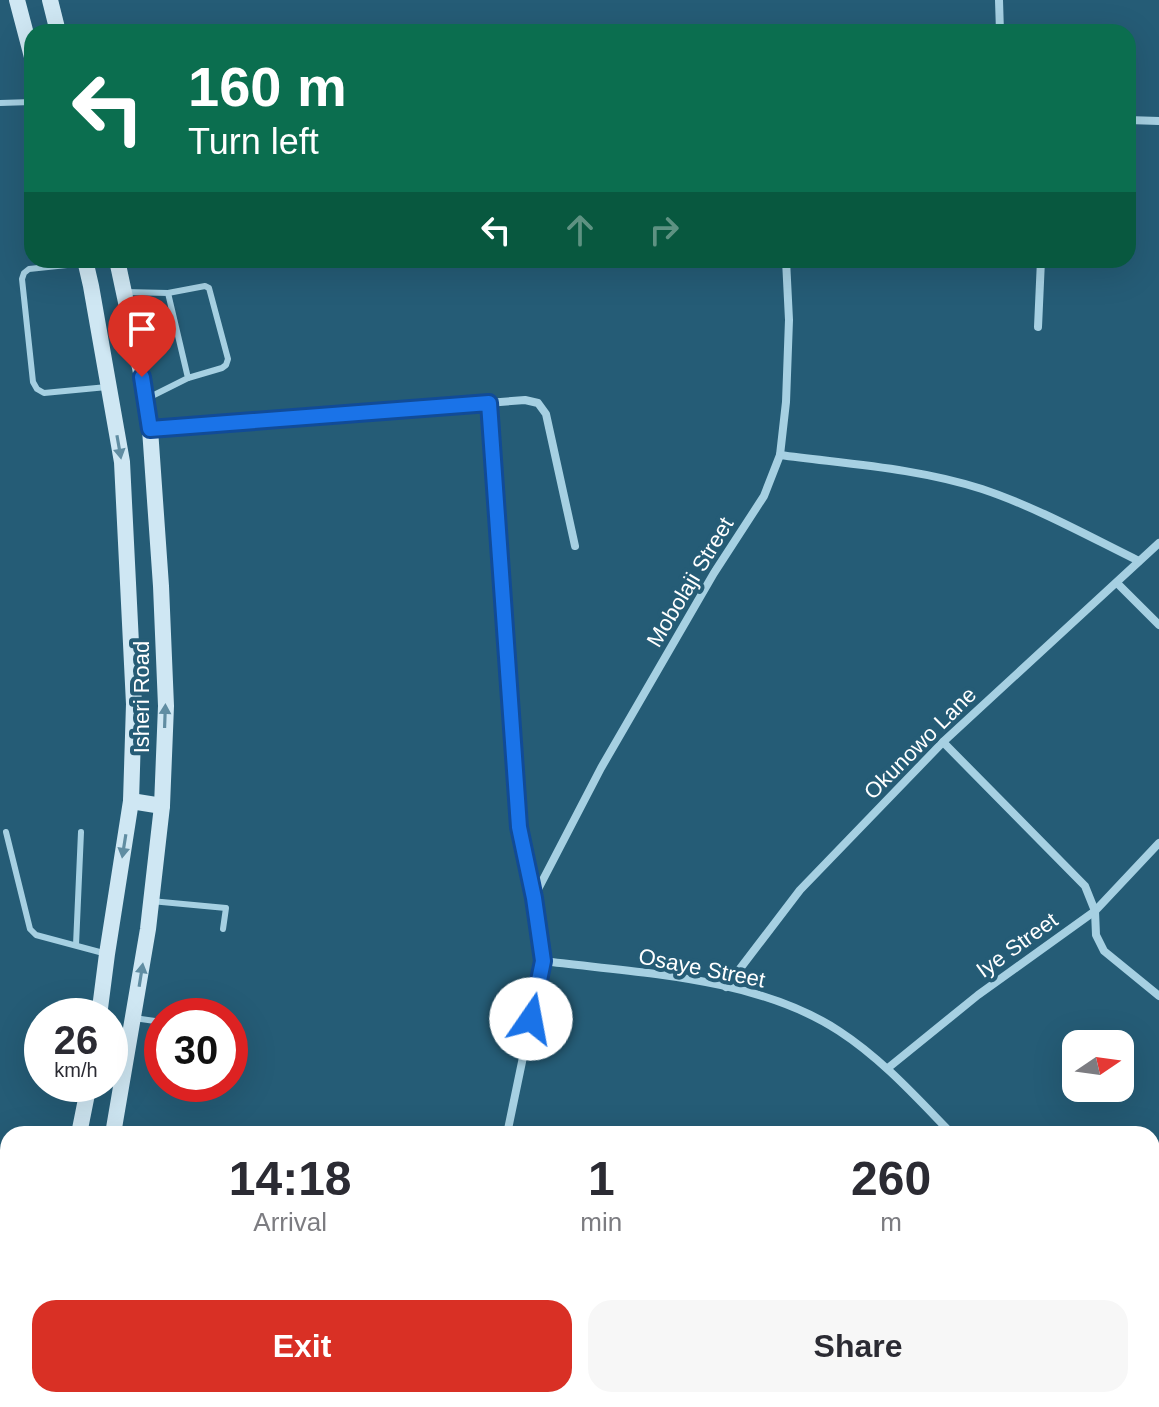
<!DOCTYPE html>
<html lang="en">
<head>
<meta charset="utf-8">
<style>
	body { margin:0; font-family:Helvetica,sans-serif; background:#f7f7f7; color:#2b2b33; height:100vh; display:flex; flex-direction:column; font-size:30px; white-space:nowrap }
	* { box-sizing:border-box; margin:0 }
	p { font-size:26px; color:#7c7c81 }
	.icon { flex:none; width:44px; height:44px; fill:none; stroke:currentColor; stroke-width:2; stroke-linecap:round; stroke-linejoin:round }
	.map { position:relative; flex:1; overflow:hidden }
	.details { position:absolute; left:0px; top:1126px; width:1160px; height:282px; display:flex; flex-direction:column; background:#fff; border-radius:24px 24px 0 0; box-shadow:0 8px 32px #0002 }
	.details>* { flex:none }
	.guide { position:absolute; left:24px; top:24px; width:1112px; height:244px; border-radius:24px; box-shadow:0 8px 32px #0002; background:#0b6e4f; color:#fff; overflow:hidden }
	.needle { width:52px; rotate:77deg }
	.buttons { position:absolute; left:1062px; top:1030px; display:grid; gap:16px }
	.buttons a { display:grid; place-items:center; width:72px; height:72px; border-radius:16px; background:#fff; box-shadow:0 8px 32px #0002; font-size:40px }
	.speed { position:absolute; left:24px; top:998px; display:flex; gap:16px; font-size:40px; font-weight:700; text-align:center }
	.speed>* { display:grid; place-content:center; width:104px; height:104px; border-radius:50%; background:#fff; box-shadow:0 8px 32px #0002; line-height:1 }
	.speed small { font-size:20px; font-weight:400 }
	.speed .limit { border:12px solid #d22; background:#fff; color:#111 }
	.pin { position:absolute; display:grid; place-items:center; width:68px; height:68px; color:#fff; margin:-82px -34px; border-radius:50% 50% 50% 0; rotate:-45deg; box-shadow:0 0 8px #0007 }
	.pin .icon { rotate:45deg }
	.me { position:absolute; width:88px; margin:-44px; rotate:12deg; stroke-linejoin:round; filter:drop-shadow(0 0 6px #0008) }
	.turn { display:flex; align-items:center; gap:28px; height:168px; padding:0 32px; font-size:36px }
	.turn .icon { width:104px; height:104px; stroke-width:2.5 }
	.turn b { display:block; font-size:56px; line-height:68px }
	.lanes { display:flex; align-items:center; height:76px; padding:0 32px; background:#0003; justify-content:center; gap:40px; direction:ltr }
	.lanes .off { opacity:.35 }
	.eta { display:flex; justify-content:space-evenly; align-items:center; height:136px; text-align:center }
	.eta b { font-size:48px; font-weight:600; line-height:56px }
	.action { display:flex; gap:16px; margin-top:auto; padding:16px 32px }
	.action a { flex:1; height:92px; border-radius:24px; background:#d93025; color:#fff; font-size:32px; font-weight:600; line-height:92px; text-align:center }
	.action a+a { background:#f7f7f7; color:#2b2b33 }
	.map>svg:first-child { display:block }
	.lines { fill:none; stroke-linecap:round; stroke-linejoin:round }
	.service { stroke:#a6d0e2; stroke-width:6 }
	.minor { stroke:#a6d0e2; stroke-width:8 }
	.secondary { stroke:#cfe7f3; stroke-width:16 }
	.oneway { fill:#608da2 }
	.route-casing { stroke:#114b97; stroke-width:20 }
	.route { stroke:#1a73e8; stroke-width:14 }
	.labels { text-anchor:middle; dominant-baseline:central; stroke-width:8; stroke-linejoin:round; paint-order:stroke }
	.street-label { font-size:22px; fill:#fff; stroke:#255c76 }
</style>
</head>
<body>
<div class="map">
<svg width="1159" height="1407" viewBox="0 0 1159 1407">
	<rect width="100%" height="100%" fill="#255c76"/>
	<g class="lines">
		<g class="service">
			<path d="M 0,103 L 32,102"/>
			<path d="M 86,263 L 29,269 L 24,273 L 22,279 L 33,382 L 37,389 L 44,393 L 107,387"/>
			<path d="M 125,292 L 168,293 L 188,378 L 148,398"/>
			<path d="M 168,293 L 205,286 L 209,288 L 228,359 L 226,365 L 222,368 L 188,378"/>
			<path d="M 6,832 L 30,929 L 36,935 L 107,954"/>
			<path d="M 151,901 L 226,908 L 223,929"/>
			<path d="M 76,945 L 81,832"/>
			<path d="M 134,1018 L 162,1022"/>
			<path d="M 225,1084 L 226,1085"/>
		</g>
		<g class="minor">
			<path d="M 999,0 L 1000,32"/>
			<path d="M 1128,120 L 1159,121"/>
			<path d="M 1038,327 L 1041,260"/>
			<path d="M 489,403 L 519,827 L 534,898 L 543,961 L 507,1134"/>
			<path d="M 150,429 L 525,400 L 538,403 L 546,414 L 575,546"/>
			<path d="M 780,455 C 847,464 917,468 982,489 C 1036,507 1088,536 1139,561"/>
			<path d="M 1117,583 L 1159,625"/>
			<path d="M 943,742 L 1085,886 L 1095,911 L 1096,935 L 1104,951 L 1159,996"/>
			<path d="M 534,897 L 601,768 L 714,573 L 764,496 L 780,455 L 786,402 L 789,320 L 786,260"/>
			<path d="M 543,961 C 639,973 757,977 839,1031 C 882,1059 916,1097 952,1134"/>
			<path d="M 726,987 L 800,890 L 943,742 L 1159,543"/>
			<path d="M 888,1068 L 978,995 L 1095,911 L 1159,843"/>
			<path d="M 1152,1343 L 1159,1350"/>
			<path d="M 437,1407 L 438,1400"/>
			<path d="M 934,1407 L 939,1400"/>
		</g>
		<g class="secondary">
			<path d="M 17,0 L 32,57"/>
			<path d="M 50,0 L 58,32"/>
			<path d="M 85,260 L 91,286 L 122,462 L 134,704 L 131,801 L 107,954 L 99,1016"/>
			<path d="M 131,801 L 162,806"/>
			<path d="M 79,1134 L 89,1084"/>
			<path d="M 113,1134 L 148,929 L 162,806 L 166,706 L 161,586 L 150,429 L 142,377 L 117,260"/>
			<path d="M 20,1407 L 22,1400"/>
			<path d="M 56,1407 L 57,1400"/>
		</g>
	</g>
	<defs><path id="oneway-solid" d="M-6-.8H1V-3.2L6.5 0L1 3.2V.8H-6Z" transform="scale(2)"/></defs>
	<g class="oneway">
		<use href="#oneway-solid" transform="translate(119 447) rotate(80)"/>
		<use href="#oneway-solid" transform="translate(165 716) rotate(-88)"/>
		<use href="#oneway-solid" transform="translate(124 846) rotate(99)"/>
		<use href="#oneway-solid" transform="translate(141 975) rotate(-81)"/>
	</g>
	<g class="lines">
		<defs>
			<path id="route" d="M 142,377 L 150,429 L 489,403 L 519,827 L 534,898 L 543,961 L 531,1019"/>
		</defs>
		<use href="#route" class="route-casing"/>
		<use href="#route" class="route"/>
	</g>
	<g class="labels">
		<g class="street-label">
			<text transform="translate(690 582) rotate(-59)">Mobolaji Street</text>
			<text transform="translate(141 697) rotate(-90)">Isheri Road</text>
			<text transform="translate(920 743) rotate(-45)">Okunowo Lane</text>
			<text transform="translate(1017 945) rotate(-36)">Iye Street</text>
			<text transform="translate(702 968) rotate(11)">Osaye Street</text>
		</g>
	</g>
</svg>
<div class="buttons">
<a><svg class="needle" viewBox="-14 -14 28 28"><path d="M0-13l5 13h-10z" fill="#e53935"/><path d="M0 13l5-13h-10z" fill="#7c7c81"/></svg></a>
</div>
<div class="speed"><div>26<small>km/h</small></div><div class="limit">30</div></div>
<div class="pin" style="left:142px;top:377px;background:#d93025"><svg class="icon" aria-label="arrive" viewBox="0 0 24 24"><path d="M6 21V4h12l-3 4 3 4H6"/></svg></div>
<svg class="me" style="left:531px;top:1019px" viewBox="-20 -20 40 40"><circle r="19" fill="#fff"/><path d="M0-13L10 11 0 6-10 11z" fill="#1a73e8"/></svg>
<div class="guide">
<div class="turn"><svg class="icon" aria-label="left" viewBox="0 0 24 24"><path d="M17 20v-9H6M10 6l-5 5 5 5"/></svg><div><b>160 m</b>Turn left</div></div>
<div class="lanes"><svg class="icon" aria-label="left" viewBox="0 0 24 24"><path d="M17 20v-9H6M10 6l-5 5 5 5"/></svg><svg class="icon off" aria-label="ahead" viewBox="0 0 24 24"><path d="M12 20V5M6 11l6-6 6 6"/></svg><svg class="icon off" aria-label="right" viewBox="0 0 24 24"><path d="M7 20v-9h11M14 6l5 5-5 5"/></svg></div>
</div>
<section class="details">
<div class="eta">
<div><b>14:18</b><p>Arrival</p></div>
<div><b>1</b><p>min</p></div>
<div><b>260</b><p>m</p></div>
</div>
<div class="action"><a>Exit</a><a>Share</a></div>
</section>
</div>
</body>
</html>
